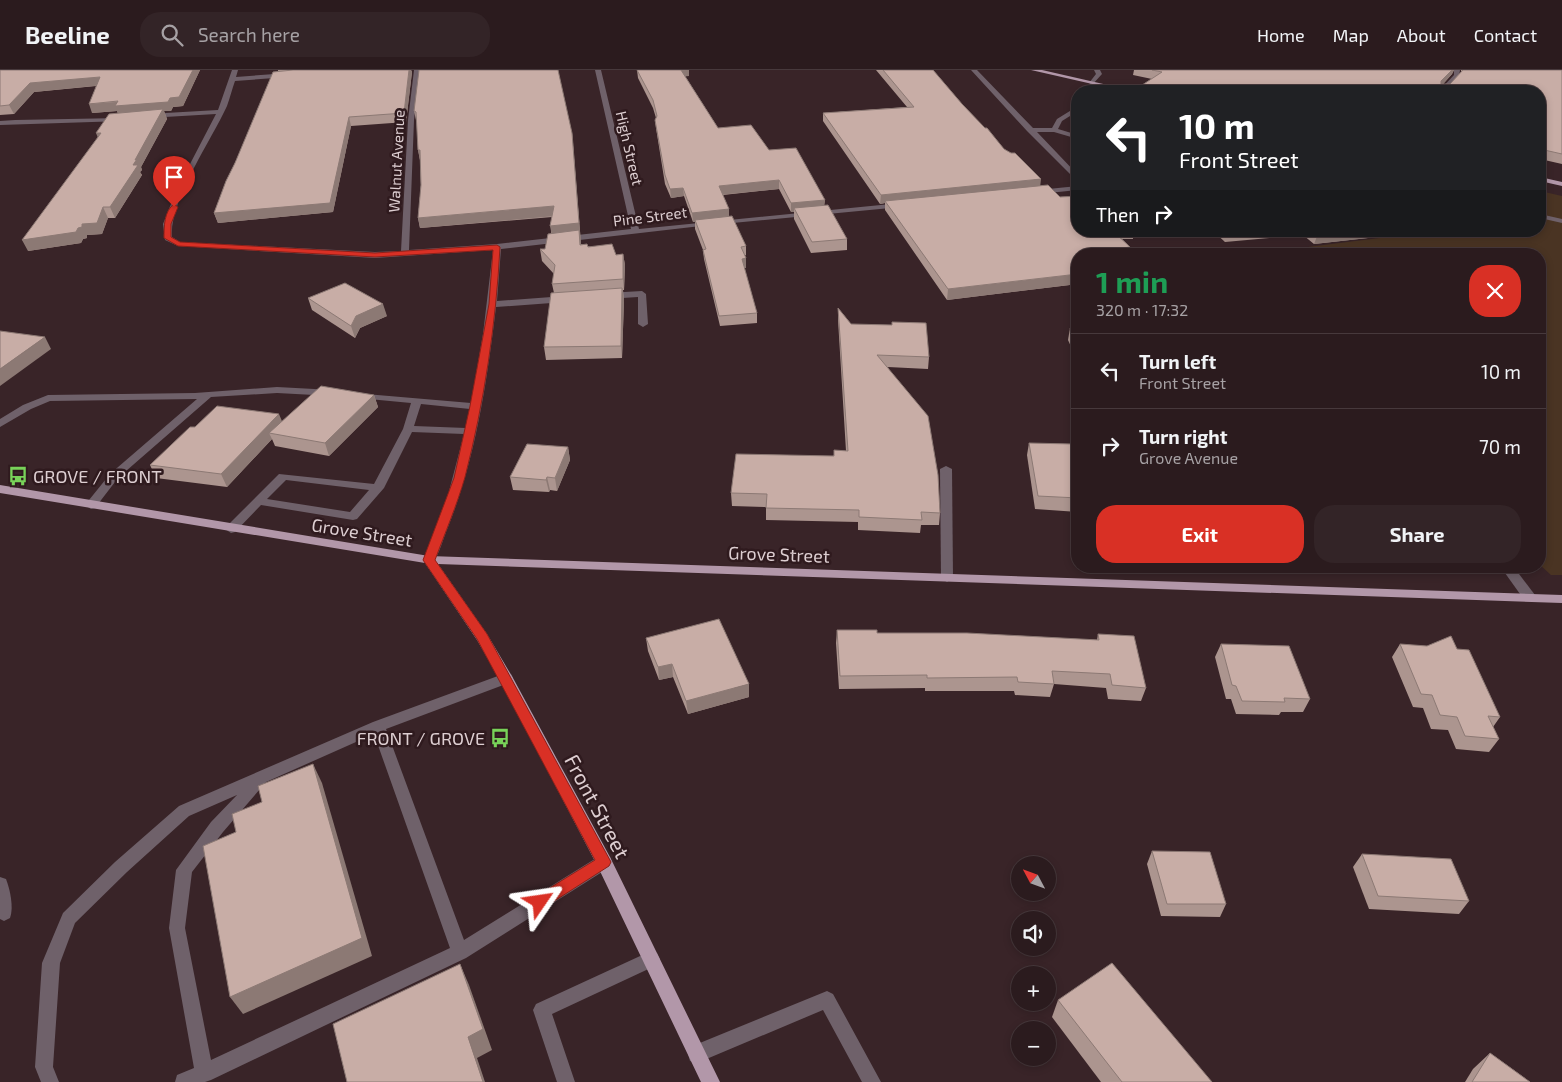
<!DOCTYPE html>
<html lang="en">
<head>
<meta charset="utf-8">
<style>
	body { margin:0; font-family:"Exo 2",sans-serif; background:#332427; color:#f1f3f6; height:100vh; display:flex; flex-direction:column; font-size:19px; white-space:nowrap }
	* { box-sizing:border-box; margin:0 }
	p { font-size:16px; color:#a6a1a4 }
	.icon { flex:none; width:28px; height:28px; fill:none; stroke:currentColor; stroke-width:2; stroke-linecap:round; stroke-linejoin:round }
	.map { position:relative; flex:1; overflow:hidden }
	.panel { position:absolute; left:1071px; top:178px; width:475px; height:325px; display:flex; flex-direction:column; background:#2b1b1e; border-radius:20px; box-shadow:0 2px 8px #0003,0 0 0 1px #47393c }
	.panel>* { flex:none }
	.hud { position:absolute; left:1071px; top:15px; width:475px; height:152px; border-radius:20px; box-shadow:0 2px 8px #0003,0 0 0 1px #47393c; background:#202124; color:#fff; overflow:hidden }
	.needle { width:32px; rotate:311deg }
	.controls { position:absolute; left:1011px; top:786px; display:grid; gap:10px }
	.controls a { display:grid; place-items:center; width:45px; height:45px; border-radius:50%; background:#2b1b1e; box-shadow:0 2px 8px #0003,0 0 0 1px #47393c; font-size:25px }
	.pin { position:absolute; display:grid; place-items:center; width:42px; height:42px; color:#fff; margin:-51px -21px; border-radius:50% 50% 50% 0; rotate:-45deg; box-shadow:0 0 5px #0007 }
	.pin .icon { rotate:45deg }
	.me { position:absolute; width:55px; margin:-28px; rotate:58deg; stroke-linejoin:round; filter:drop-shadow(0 0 4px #0008) }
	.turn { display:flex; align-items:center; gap:18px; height:105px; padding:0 25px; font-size:22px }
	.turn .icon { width:65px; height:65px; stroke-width:2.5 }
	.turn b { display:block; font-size:35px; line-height:42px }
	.then { display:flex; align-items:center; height:48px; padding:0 25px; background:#0003; gap:10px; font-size:19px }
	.round { display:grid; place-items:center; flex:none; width:52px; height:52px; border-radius:20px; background:#332427 }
	.summary { display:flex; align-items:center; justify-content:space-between; height:85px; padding:0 25px }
	h1 { font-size:30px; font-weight:700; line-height:38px; color:#1e9e55 }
	.primary-button { display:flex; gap:10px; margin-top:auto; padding:10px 25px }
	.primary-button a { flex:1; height:58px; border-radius:20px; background:#d93025; color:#fff; font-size:20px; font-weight:700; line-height:58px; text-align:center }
	.primary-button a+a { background:#332427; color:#f1f3f6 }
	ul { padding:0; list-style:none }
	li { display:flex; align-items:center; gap:15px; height:75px; padding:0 25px; border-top:1px solid #47393c }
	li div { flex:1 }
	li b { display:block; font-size:19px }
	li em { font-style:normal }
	header { display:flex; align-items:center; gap:30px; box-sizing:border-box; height:70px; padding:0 25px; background:#2b1b1e; border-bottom:1px solid #47393c }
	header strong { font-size:24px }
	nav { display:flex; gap:28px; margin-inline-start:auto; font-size:18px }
	.search { width:350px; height:45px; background:#332427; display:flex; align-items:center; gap:12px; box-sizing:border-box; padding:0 18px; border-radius:20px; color:#a6a1a4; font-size:19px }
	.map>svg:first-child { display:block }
	.green { fill:#4a3423 }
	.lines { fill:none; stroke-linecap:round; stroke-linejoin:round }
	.minor { fill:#6f616a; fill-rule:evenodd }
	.major { fill:#b297a9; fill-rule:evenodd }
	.wall { fill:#ac958f }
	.shaded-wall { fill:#8c7974 }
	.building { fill:#c8ada6; stroke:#8c7974 }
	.route { fill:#d93025; stroke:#8d1f18 }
	.labels { text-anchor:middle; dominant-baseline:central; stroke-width:5; stroke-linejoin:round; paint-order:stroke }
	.far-street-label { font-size:15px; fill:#ddced1; stroke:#2f1a1e }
	.poi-label { font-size:18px; fill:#ddced1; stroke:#2f1a1e; text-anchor:start }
	.street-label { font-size:18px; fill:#ddced1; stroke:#2f1a1e }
	.near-street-label { font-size:21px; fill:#ddced1; stroke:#2f1a1e }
</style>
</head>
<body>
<header>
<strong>Beeline</strong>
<div class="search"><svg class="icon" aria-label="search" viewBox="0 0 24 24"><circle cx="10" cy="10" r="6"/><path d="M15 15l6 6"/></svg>Search here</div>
<nav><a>Home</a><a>Map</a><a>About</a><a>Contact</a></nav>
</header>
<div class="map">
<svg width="1562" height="1012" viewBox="0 0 1562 1012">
	<rect width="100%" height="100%" fill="#392428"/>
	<path class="green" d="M 1540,121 L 1562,126 L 1562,505 L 1551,505 L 1540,495 L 1540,184 L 1253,184 L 1435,161 L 1540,161 Z"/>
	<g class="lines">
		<g class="minor">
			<path d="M 232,0 L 238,0 L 236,7 L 288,3 L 291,5 L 288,7 L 235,11 C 232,19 230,28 227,36 C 211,71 169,131 172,167 L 180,172 L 375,182 L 401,181 L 408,50 L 414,0 L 420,0 L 414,50 L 409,180 L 497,174 L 631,159 L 595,0 L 601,0 L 639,159 L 901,133 L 905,135 L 901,137 L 701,156 L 501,179 L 497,231 L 565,226 L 570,229 L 565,232 L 496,237 C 487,311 476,387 448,457 C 443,469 440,482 433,493 L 429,494 L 423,490 L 447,429 L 464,364 L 412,362 L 384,418 L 357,449 L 353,450 L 261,435 L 235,462 L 231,463 L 225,459 L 227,456 L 279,404 L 374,414 L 403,359 L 411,333 L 358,328 L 353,325 L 354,323 L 471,333 L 483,264 L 493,180 L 375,188 L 178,176 L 165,170 L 163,154 L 177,119 L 216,44 L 148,48 L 145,46 L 148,44 L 218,40 ZM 421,334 L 470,339 L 466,358 L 414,356 ZM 286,410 L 369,420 L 350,442 L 267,429 Z"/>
			<path d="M 971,0 L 977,0 L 1033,58 L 1052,58 L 1057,49 L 1078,36 L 1078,41 L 1062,51 L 1058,59 L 1078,65 L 1078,69 L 1054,62 L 1037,62 L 1078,105 L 1078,112 L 1027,61 Z"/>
			<path d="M 1094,0 L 1100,0 L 1102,4 L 1092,15 L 1089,13 L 1096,4 Z"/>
			<path d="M 1454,0 L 1460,0 L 1459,6 L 1445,21 L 1439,21 L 1454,5 Z"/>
			<path d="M 121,48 L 123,49 L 123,51 L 0,55 L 0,51 L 15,50 Z"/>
			<path d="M 1078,116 L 1078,120 L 1038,124 L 1034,122 L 1038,120 Z"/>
			<path d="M 1540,144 L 1562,149 L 1562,153 L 1540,148 Z"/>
			<path d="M 642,221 L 646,224 L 648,254 L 643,257 L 638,254 L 638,227 L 607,229 L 603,226 L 607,223 Z"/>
			<path d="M 277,317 L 333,320 L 338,323 L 333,326 L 277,323 L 211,327 L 118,408 L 95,438 L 91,439 L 85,435 L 110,404 L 197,329 L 50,331 L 31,339 L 0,357 L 0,349 L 23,335 L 48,325 L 195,323 Z"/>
			<path d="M 946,396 L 952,399 L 953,508 L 947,512 L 941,508 L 940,399 Z"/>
			<path d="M 1500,496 L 1513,496 L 1535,525 L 1536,528 L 1535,531 L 1525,531 Z"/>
			<path d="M 506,603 L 511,604 L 513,608 L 511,612 L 386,659 L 464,870 L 598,787 L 604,785 L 610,787 L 612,792 L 610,797 L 466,888 L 211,1010 L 205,1012 L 175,1012 L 177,1005 L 194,998 L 169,858 L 176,800 L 211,752 L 237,725 L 189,746 L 127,802 L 75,853 L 60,893 L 53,997 L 59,1012 L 41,1012 L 35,997 L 42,893 L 63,843 L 115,792 L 179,736 L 373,652 ZM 374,664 L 450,878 L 211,990 L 185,858 L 192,802 L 223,762 L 266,712 Z"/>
			<path d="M 0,807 L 6,809 C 10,819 14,838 10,848 L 4,851 L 0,849 Z"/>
			<path d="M 651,881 L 657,883 L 660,889 L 657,895 L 552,944 L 575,1012 L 557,1012 L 533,940 L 536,934 Z"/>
			<path d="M 827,921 L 833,924 L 881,1012 L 862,1012 L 823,940 L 697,993 L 690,991 L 688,984 L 690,977 Z"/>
		</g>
		<g class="major">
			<path d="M 1031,0 L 1042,0 L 1134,21 L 1123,21 Z"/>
			<path d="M 1540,107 L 1562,112 L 1562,116 L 1540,111 Z"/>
			<path d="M 0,415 L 429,486 L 1562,525 L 1562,533 L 438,494 L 487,564 L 513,608 L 610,787 L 720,1012 L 701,1012 L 598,797 L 500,610 L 477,570 L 425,493 L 0,423 Z"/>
		</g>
	</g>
	<g class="wall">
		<path d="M 0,0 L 200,0 L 183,36 L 173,37 L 171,41 L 164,41 L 167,49 L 141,97 L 142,100 L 140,102 L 142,105 L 115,148 L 108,148 L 102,164 L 87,165 L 87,168 L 83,169 L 81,173 L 28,181 L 118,43 L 117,41 L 92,43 L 96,16 L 34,22 L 14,44 L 0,45 Z"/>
		<path d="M 278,0 L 411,0 L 412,2 L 406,52 L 351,56 L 333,142 L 218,153 L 214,143 L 235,93 L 278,1 Z"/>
		<path d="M 637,0 L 689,0 L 689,6 L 685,6 L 718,58 L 769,80 L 825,130 L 824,135 L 847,169 L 847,180 L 811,183 L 794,149 L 794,142 L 791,142 L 779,119 L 723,125 L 729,146 L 746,176 L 746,185 L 744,186 L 746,198 L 744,198 L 757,243 L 757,253 L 720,256 L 704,189 L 703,180 L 695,159 L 695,152 L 693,152 L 684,126 L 671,128 L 665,114 L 656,58 L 655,50 L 656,48 L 653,38 L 638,8 Z"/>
		<path d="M 876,0 L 933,0 L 962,34 L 1004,79 L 1040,116 L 1078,161 L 1204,161 L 1133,167 L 1133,169 L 1122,169 L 1130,177 L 1128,184 L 1078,184 L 1078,214 L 947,230 L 885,140 L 885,133 L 880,134 L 823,51 L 823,43 L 907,37 Z"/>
		<path d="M 1134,0 L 1454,0 L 1452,4 L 1443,14 L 1450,14 L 1461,2 L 1461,0 L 1562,0 L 1562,94 L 1540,89 L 1540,21 L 1152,9 L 1133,5 Z"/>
		<path d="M 414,41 L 572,63 L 581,174 L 616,185 L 623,184 L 625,195 L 624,220 L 623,220 L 624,230 L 622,288 L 546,290 L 544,277 L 554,223 L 552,214 L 554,204 L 542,191 L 540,179 L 545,179 L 551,164 L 552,147 L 420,158 L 418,148 L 421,115 L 420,90 L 418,80 L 417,51 L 416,50 Z"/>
		<path d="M 1213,161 L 1431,161 L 1314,174 L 1303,165 L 1225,172 Z"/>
		<path d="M 308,228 L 387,246 L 360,258 L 355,268 L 312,240 Z"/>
		<path d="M 838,238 L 851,254 L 929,287 L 928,299 L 888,297 L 940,443 L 939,455 L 921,455 L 920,463 L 858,460 L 858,452 L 766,450 L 766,437 L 732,436 L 731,423 L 846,381 L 838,250 Z"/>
		<path d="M 1070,258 L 1078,258 L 1078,292 L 1068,270 Z"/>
		<path d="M 374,325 L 378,337 L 329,386 L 275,376 L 272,369 L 227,417 L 156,408 L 150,395 L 195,357 L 282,352 Z"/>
		<path d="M 1029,373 L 1078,398 L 1078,442 L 1035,439 L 1027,385 Z"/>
		<path d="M 568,377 L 570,390 L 557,421 L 550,420 L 549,422 L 513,420 L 510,407 Z"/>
		<path d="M 837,560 L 877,563 L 1097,570 L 1098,564 L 1146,618 L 1141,631 L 1108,629 L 1106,618 L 1054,614 L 1050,627 L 1015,625 L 1014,621 L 925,621 L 925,618 L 839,619 L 836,573 Z"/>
		<path d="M 646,568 L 749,627 L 688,644 L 673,607 L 659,610 L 648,581 Z"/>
		<path d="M 1221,574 L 1310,629 L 1303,642 L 1281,642 L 1279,645 L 1236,644 L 1231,629 L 1226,629 L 1215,587 Z"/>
		<path d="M 1400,574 L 1457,579 L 1500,647 L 1493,657 L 1499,669 L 1489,682 L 1456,679 L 1448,660 L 1431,659 L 1423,638 L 1413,637 L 1392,587 Z"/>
		<path d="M 1152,781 L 1226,834 L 1220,847 L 1161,846 L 1147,794 Z"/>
		<path d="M 1362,784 L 1469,831 L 1459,844 L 1369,839 L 1353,797 Z"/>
		<path d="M 1058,930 L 1212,1012 L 1101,1012 L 1052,947 Z"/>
		<path d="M 1490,983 L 1530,1012 L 1465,1012 L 1473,999 Z"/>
	</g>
	<g class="shaded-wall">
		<path d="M 193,0 L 200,0 L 183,36 L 173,37 L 171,41 L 164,41 L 167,49 L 141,97 L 142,100 L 140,102 L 142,105 L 115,148 L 110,137 L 118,45 L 117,41 L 92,43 L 89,34 L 170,28 Z"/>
		<path d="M 409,0 L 411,0 L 412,2 L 406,52 L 404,43 Z"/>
		<path d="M 680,0 L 689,0 L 689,6 L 681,7 Z"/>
		<path d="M 1452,0 L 1454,0 L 1452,4 L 1438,20 L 1441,11 Z"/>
		<path d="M 100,7 L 104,15 L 34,22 L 14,44 L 9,35 L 30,13 Z"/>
		<path d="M 349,47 L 351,56 L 333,142 L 218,153 L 214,143 Z"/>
		<path d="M 96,63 L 101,63 L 100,73 Z"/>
		<path d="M 572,63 L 573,72 L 582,186 L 552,166 L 550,156 Z"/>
		<path d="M 418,80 L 420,80 L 420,90 Z"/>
		<path d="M 1041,109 L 1040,118 L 885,131 L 885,133 L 880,134 L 881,125 Z"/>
		<path d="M 779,110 L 779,119 L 719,125 L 719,116 Z"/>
		<path d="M 683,118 L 684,126 L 671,128 L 670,119 Z"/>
		<path d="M 825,130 L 824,139 L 794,138 L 794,142 L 791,142 L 791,133 Z"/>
		<path d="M 554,136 L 555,146 L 420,158 L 418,148 Z"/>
		<path d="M 103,137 L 108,148 L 102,164 L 87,165 L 87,168 L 83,169 L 81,173 L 28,181 L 22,170 L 78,158 Z"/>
		<path d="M 729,139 L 729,148 L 695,150 L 695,152 L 693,152 L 692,143 Z"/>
		<path d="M 1341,161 L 1431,161 L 1314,174 L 1318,164 Z"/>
		<path d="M 1130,177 L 1128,184 L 1100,184 L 1100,181 Z"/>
		<path d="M 623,184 L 625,195 L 624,220 L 623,209 Z"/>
		<path d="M 746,188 L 746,198 L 742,198 L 742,189 Z"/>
		<path d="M 1078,204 L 1078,214 L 947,230 L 948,219 Z"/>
		<path d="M 622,218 L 624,230 L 622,288 L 621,276 Z"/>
		<path d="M 383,234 L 387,246 L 360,258 L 355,268 L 351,256 L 356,246 Z"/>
		<path d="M 45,267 L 51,279 L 0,316 L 0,299 Z"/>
		<path d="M 374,325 L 378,337 L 329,386 L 325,373 Z"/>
		<path d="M 279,344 L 284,356 L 269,363 L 272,369 L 227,417 L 221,404 Z"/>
		<path d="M 568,377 L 570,390 L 557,421 L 555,408 Z"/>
		<path d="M 547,407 L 550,420 L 549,422 L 546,410 Z"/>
		<path d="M 672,594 L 673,607 L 659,610 L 658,597 Z"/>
		<path d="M 749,614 L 749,627 L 688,644 L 686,631 Z"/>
		<path d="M 313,694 L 322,713 L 372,886 L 243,944 L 230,927 Z"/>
		<path d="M 460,894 L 469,915 L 492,980 L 477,988 L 485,1012 L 483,1012 L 468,967 Z"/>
	</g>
	<g class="building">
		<path d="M 0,0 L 193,0 L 179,27 L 170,28 L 168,32 L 115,36 L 118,31 L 89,34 L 100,7 L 30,13 L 9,35 L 0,36 Z"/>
		<path d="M 293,0 L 409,0 L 404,43 L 349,47 L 330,133 L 214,143 L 226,111 L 235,93 L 273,2 Z"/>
		<path d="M 419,0 L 558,0 L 572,63 L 579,153 L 550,156 L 554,136 L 418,148 L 421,115 L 420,80 L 418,80 L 416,42 L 414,41 Z"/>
		<path d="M 637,0 L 681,0 L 718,58 L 751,55 L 769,80 L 796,78 L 825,130 L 791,133 L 779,110 L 719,116 L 729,139 L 692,143 L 683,118 L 670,119 L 665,105 L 655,50 L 657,46 L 653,30 Z"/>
		<path d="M 883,0 L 933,0 L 962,34 L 985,58 L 987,58 L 1004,79 L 1011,83 L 1015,83 L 1041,109 L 881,125 L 823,43 L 914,37 Z"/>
		<path d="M 1152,0 L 1452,0 L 1441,11 L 1441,14 L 1450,14 L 1463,0 L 1562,0 L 1562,84 L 1540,79 L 1540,21 L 1133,21 L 1162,2 Z"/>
		<path d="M 163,39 L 135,90 L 137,89 L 133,95 L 138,95 L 110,137 L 103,137 L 97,153 L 82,154 L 82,157 L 78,158 L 76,162 L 22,170 L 101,63 L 96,63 L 109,44 Z"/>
		<path d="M 1048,115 L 1060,127 L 1078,126 L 1078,161 L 1113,161 L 1130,177 L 1100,181 L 1103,184 L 1078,184 L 1078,193 L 1076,193 L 1078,194 L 1078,204 L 948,219 L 885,131 Z"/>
		<path d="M 828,135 L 847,169 L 812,172 L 794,138 Z"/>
		<path d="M 732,146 L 746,176 L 741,177 L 746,188 L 742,189 L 757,243 L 719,246 L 703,180 L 706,179 L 695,150 Z"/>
		<path d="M 579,160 L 580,175 L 587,174 L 588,177 L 612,174 L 616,185 L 623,184 L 623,209 L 552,214 L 555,195 L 540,179 L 545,179 L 548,164 Z"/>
		<path d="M 1314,161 L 1341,161 L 1318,164 Z"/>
		<path d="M 345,213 L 383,234 L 356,246 L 351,256 L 308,228 Z"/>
		<path d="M 622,218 L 621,276 L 544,277 L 551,223 Z"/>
		<path d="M 838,238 L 851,254 L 892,255 L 892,252 L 926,253 L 929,287 L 877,285 L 928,346 L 938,405 L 940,443 L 921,442 L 922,450 L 859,447 L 859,440 L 766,438 L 767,424 L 731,423 L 736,384 L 834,386 L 834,380 L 848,381 Z"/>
		<path d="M 1070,258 L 1078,258 L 1078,274 Z"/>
		<path d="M 0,261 L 45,267 L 0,299 Z"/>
		<path d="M 321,316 L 374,325 L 325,373 L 269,363 Z"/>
		<path d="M 217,336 L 279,344 L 221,404 L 150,395 L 190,357 L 195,357 Z"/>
		<path d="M 1029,373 L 1072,374 L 1078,398 L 1078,428 L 1038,426 Z"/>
		<path d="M 527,374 L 568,377 L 555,408 L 547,407 L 546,410 L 510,407 Z"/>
		<path d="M 719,549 L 749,614 L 686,631 L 672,594 L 658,597 L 646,568 Z"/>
		<path d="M 837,560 L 877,560 L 877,563 L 967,563 L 1099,570 L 1098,564 L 1134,566 L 1146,618 L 1112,615 L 1110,604 L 1052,601 L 1054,614 L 1018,612 L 1017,607 L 927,608 L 927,605 L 840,606 Z"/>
		<path d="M 1451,566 L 1457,579 L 1469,580 L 1500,647 L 1488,646 L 1499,669 L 1465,666 L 1457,647 L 1440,645 L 1432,625 L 1421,624 L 1400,574 L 1427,576 Z"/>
		<path d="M 1221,574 L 1289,576 L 1310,629 L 1284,628 L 1285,632 L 1242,631 L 1236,616 L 1232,615 Z"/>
		<path d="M 313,694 L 362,868 L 230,927 L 203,776 L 236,762 L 232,744 L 262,732 L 258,716 Z"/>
		<path d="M 1152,781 L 1210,782 L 1226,834 L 1167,834 Z"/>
		<path d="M 1362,784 L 1451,789 L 1469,831 L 1378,826 Z"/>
		<path d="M 1112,893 L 1212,1012 L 1122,1012 L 1058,930 Z"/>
		<path d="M 460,894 L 483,959 L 468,967 L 483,1012 L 347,1012 L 333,954 Z"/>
		<path d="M 1490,983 L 1530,1012 L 1472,1012 Z"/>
	</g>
	<path class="route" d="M 174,134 L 178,137 L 171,154 L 171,167 L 180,172 L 375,183 L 497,175 L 500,177 C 496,254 484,333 465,407 C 457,435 445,463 435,490 L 487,564 L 611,792 L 609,796 L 545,837 L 540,839 L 535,837 L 532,832 L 535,827 L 595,790 L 477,569 L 423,490 L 454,408 L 470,336 L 489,234 L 493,180 L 375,187 L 178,176 L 164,168 C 164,157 164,141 174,134 Z"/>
	<defs>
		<symbol id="bus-bare" viewBox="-9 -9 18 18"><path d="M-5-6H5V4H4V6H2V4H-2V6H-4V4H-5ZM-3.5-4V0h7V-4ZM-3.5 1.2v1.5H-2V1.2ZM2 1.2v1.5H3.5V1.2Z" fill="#78d259" stroke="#2f1a1e" stroke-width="2.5" paint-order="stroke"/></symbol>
	</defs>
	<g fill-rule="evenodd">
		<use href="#bus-bare" x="4" y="392" width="28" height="28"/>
		<use href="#bus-bare" x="486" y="654" width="28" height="28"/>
	</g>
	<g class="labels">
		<g class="far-street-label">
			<text transform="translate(630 78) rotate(77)">High Street</text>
			<text transform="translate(396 91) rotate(-87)">Walnut Avenue</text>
			<text transform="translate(650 146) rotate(-7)">Pine Street</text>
		</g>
		<g class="poi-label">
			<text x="33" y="406">GROVE / FRONT</text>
			<text x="485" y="668" text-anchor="end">FRONT / GROVE</text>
		</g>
		<g class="street-label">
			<text transform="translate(362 462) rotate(9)">Grove Street</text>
			<text transform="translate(779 484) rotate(2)">Grove Street</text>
		</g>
		<g class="near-street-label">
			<text transform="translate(598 736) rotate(62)">Front Street</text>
		</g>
	</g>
</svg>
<div class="controls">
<a><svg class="needle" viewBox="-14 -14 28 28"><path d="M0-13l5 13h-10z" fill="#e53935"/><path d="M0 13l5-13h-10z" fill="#a6a1a4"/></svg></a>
<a><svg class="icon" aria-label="sound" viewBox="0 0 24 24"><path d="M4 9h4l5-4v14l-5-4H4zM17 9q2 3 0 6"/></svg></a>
<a>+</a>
<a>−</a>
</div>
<div class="pin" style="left:174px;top:137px;background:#d93025"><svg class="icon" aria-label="arrive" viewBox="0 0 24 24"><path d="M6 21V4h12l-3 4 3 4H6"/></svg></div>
<svg class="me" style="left:540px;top:832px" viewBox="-20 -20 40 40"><path d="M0-17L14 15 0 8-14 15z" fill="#d93025" stroke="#fff" stroke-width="4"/></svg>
<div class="hud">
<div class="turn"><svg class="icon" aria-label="left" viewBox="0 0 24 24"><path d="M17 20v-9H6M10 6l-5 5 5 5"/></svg><div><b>10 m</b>Front Street</div></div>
<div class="then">Then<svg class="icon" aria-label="right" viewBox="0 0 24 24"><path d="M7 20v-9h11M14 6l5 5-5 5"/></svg></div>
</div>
<section class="panel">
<div class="summary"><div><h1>1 min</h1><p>320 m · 17:32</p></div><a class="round" style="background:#d93025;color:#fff"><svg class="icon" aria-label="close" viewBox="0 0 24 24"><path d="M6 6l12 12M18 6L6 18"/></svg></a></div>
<ul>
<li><svg class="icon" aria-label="left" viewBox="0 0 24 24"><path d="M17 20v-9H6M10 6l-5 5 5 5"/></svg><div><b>Turn left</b><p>Front Street</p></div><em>10 m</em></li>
<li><svg class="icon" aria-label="right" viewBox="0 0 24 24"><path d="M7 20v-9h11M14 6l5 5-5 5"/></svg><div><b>Turn right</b><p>Grove Avenue</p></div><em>70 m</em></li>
</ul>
<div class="primary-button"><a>Exit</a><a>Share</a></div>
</section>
</div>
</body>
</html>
